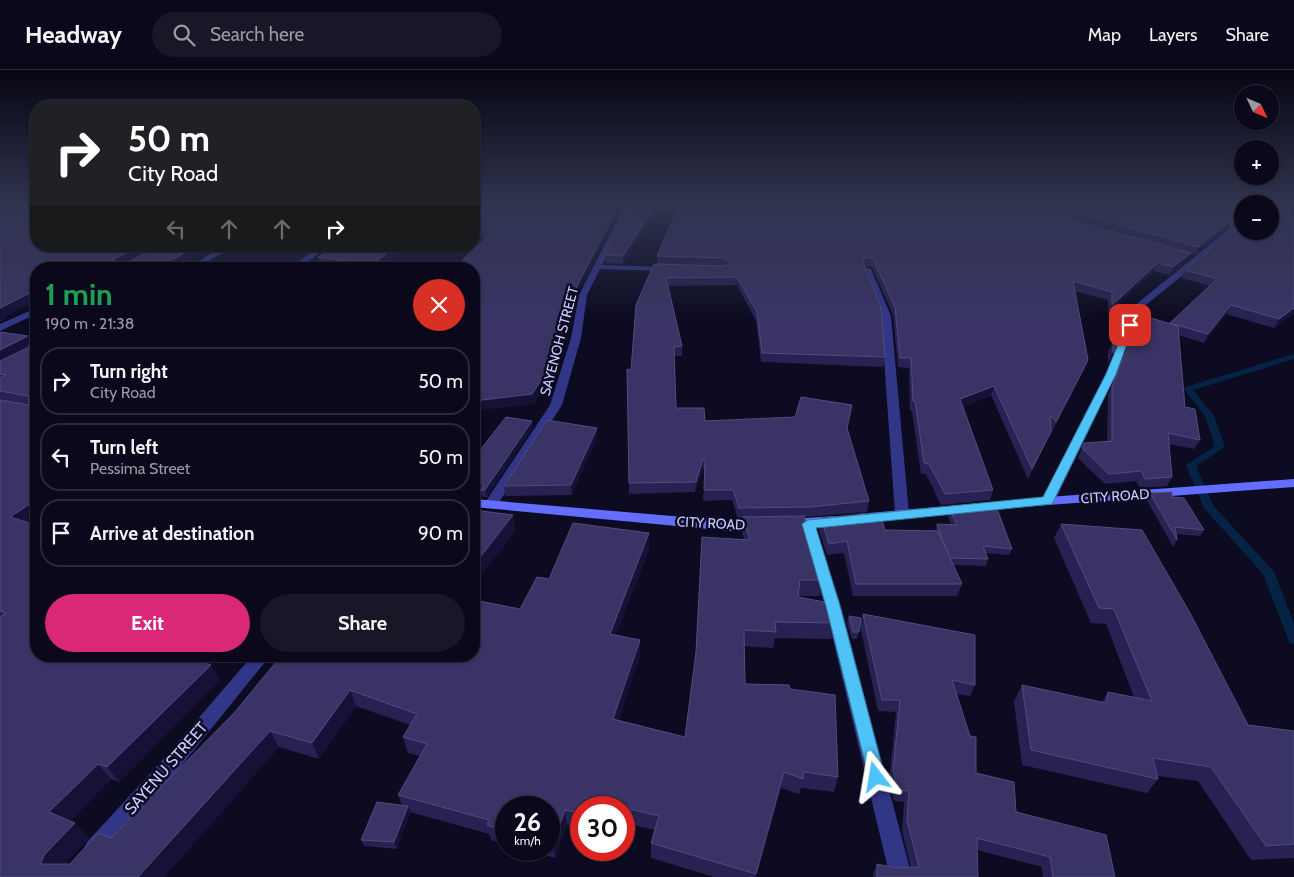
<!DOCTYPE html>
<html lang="en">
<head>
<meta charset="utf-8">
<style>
	body { margin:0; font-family:Cabin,sans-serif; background:#181627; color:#f1f3f6; height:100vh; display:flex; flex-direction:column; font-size:19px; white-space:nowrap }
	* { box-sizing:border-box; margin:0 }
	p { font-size:16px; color:#999aa2 }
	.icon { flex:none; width:28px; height:28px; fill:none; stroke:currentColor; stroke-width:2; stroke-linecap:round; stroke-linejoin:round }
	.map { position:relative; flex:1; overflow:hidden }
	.drawer { position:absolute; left:30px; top:192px; width:450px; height:400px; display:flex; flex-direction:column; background:#0a081a; border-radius:20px; box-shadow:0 1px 4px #0004,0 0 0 1px #2a2939 }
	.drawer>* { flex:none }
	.banner { position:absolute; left:30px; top:30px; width:450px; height:152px; border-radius:20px; box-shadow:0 1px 4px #0004,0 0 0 1px #2a2939; background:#202124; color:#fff; overflow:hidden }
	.needle { width:32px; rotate:134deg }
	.fabs { position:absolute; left:1234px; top:15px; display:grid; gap:10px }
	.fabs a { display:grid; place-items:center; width:45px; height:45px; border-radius:50%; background:#0a081a; box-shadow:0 1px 4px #0004,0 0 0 1px #2a2939; font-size:25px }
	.speed { position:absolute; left:495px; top:726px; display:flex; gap:10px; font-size:25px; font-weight:700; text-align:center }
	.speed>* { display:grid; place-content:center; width:65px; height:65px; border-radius:50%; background:#0a081a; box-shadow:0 1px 4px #0004,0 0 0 1px #2a2939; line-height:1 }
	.speed small { font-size:12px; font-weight:400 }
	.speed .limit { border:8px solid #d22; background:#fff; color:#111 }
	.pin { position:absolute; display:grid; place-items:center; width:42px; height:42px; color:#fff; margin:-21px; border-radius:10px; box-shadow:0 2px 8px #0006 }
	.me { position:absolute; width:55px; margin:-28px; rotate:346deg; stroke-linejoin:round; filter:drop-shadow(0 0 4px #0008) }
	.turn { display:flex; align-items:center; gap:18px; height:105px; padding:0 15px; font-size:22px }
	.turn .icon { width:65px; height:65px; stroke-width:2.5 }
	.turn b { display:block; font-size:35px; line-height:42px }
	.lanes { display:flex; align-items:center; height:48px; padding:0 15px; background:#0003; justify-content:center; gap:25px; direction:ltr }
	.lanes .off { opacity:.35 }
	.round { display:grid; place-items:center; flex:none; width:52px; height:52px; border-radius:26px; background:#181627 }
	.overview { display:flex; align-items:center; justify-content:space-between; height:85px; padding:0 15px }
	h1 { font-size:30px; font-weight:800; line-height:38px; color:#1e9e55 }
	.primary-button { display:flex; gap:10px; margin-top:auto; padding:10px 15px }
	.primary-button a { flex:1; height:58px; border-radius:30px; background:#db2777; color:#fff; font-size:20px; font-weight:800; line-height:58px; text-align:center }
	.primary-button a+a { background:#181627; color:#f1f3f6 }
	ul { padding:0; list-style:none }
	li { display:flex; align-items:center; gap:15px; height:68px; margin:0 10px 8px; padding:0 5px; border:2px solid #2a2939; border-radius:20px }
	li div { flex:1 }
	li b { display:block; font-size:19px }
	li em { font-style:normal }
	header { display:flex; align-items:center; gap:30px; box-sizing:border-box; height:70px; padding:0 25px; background:#0a081a; border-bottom:1px solid #2a2939 }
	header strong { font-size:24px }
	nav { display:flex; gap:28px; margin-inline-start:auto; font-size:18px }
	.search { width:350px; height:45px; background:#181627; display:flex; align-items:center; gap:12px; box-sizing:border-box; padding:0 18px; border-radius:28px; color:#999aa2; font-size:19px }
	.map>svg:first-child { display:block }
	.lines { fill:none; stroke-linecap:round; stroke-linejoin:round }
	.stream { fill:#062346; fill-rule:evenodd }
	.service { fill:#313686; fill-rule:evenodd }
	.minor { fill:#313686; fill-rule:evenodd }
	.secondary { fill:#636dff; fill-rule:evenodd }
	.wall { fill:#272252; fill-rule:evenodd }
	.shaded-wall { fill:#151137 }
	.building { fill:#393465; stroke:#504c7d }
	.route { fill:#4fc3f7; stroke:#337fa1 }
	.labels { text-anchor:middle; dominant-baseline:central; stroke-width:5; stroke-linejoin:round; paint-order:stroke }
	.street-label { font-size:14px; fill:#cdccff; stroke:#0d0b22 }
	.near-street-label { font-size:16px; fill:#cdccff; stroke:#0d0b22 }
</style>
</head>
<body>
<header>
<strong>Headway</strong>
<div class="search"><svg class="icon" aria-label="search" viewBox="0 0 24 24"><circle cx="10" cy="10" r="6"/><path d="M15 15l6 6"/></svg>Search here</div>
<nav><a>Map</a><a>Layers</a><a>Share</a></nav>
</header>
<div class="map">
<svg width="1294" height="807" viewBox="0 0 1294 807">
	<rect width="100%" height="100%" fill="#0d0b22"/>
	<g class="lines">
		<path class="stream" d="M 1294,284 L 1294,289 L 1193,320 L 1214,346 L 1225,377 L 1196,396 L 1213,435 L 1274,502 L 1294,553 L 1294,574 L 1289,573 L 1288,569 L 1263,504 L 1204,438 L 1186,395 L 1215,376 L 1205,346 L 1184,319 L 1185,317 Z"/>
		<path class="service" d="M 224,176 L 234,176 L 195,199 L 185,199 Z"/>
		<g class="minor">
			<path d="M 625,135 L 631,135 L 602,195 L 668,197 L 672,199 L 668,201 L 600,199 L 587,225 L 581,268 L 562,335 L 496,437 L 486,437 L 484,434 L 550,335 L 571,268 L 579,225 Z"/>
			<path d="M 1231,135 L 1237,135 L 1236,162 L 1141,239 L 1116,304 L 1055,431 L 1048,435 L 1043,434 L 1041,431 L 1106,304 L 1134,236 L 1229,159 Z"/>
			<path d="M 320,176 L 329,176 L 298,199 L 288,199 Z"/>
			<path d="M 864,197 L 871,199 L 891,246 L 909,444 L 902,448 L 895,444 L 881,246 L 863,199 Z"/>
			<path d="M 36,238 L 36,244 L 0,261 L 0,254 Z"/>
			<path d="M 808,449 L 813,451 L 815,454 L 841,536 L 912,807 L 890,807 L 825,536 L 801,454 L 803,451 Z"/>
			<path d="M 252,586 L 270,586 L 173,706 L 101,786 L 94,789 L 87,786 L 84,779 L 87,772 L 159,694 Z"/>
		</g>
		<g class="secondary">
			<path d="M 1294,409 L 1294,417 L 1048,435 L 858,452 L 851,448 L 858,444 L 1048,427 Z"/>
			<path d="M 474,429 L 730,451 L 763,452 L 765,455 L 763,458 L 730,461 L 474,437 Z"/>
			<path d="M 836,446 L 843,451 L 841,454 L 791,459 L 786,457 L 784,454 L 786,451 L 791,449 Z"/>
		</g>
	</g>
	<g class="wall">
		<path d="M 6,135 L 36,135 L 173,199 L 36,199 L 5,247 L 6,249 L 0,252 L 16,142 L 19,141 Z"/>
		<path d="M 474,135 L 623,135 L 577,224 L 572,254 L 568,254 L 551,306 L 534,334 L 485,168 L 474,167 Z"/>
		<path d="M 629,135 L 660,135 L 623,194 L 605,193 L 605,185 Z"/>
		<path d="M 668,135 L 1232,135 L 1231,151 L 1227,158 L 1195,185 L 1190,184 L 1187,191 L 1170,205 L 1154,201 L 1108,244 L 1108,230 L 1075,221 L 1088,290 L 1084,300 L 1052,362 L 1050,360 L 1046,372 L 1028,409 L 991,325 L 963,337 L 993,420 L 990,430 L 941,435 L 926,404 L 921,404 L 912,341 L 910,341 L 909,298 L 898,297 L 893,245 L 872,197 L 864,196 L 885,287 L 883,297 L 761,292 L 756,251 L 737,215 L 668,216 L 682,276 L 682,286 L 674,286 L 676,338 L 705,351 L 847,358 L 869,431 L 867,442 L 804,447 L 823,510 L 820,526 L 798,526 L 798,527 L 835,553 L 831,569 L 775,568 L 773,578 L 744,576 L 745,614 L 790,619 L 838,707 L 834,722 L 801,718 L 799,724 L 781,718 L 756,807 L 714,807 L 651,788 L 651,773 L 655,760 L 624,753 L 624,738 L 581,738 L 579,758 L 567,755 L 555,788 L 526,780 L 549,780 L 549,738 L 506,738 L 506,775 L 491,770 L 489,764 L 410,742 L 397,779 L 364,776 L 361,770 L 402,735 L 398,725 L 420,686 L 408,683 L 403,667 L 410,655 L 356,636 L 319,689 L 279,677 L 164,807 L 0,807 L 0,262 L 28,266 L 30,269 L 36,268 L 36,452 L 33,454 L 36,586 L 220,610 L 119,712 L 111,709 L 70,751 L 75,753 L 89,768 L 65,794 L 70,794 L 111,768 L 234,643 L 520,539 L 549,509 L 649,479 L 616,565 L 640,586 L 618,651 L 685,667 L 744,469 L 742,463 L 743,449 L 738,449 L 732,430 L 703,431 L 705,400 L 703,399 L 695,422 L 629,424 L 627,299 L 631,300 L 657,194 L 657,186 L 677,139 ZM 1045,137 L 1098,156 L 1150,172 L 1093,156 Z"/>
		<path d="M 1238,135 L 1242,135 L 1294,243 L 1274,258 L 1226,244 L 1204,273 L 1178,265 L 1185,337 L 1200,370 L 1194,379 L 1169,374 L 1172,407 L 1167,416 L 1140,418 L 1136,411 L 1105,414 L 1078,388 L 1084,373 L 1107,372 L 1108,325 L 1141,245 L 1170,254 L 1210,216 L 1182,208 L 1185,200 L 1237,159 Z"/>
		<path d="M 409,176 L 379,199 L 346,199 L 320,195 L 318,187 Z"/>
		<path d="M 1121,263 L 1108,294 L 1108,282 L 1113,271 Z"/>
		<path d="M 532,351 L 533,357 L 487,427 L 482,427 L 481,420 L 474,418 L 474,388 Z"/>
		<path d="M 597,358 L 597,367 L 572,425 L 505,426 L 504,416 Z"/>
		<path d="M 1150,423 L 1172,427 L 1204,460 L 1200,466 L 1176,464 L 1177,470 L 1173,477 L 1147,430 Z"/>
		<path d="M 950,440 L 1012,479 L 1009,485 L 986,483 L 988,489 L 986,496 L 953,495 L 962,514 L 957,526 L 853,526 L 844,483 L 827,485 L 819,460 L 821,448 L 875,447 L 885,460 L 935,460 L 937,454 L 951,454 L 948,447 Z"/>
		<path d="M 1061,454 L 1248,655 L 1294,661 L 1294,788 L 1251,790 L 1198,711 L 1158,706 L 1158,709 L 1147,723 L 1022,695 L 1014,631 L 1022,615 L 1102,632 L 1108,622 L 1134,627 L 1106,554 L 1091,553 L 1054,468 Z"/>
		<path d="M 863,544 L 975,615 L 970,626 L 957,624 L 976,703 L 1016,742 L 1115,807 L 1043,807 L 1042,797 L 977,780 L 978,807 L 873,807 L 873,804 L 877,794 L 895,798 L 911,798 L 902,761 L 904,732 L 894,731 L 889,713 L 896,642 L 878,641 L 860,555 L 857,569 L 852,569 L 847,553 L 849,546 L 860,555 Z"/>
	</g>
	<g class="shaded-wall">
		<path d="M 619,135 L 623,135 L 577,224 L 572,254 L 571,246 L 577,216 Z"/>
		<path d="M 656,135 L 660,135 L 623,194 L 623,186 Z"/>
		<path d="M 1231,151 L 1227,158 L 1195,185 L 1198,177 Z"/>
		<path d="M 140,176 L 159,176 L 118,197 L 114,192 L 114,189 Z"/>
		<path d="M 198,176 L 215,176 L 173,199 L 154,199 Z"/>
		<path d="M 396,176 L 409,176 L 379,199 L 373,199 L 372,195 Z"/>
		<path d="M 1191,183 L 1187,191 L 1170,205 L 1173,197 Z"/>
		<path d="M 1158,193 L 1154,201 L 1108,244 L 1112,235 Z"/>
		<path d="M 36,220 L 36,231 L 5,247 L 6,249 L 0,252 L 0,238 Z"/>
		<path d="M 1231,235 L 1226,244 L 1204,273 L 1208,264 Z"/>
		<path d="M 1294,238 L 1294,243 L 1274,258 L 1279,249 Z"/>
		<path d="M 568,246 L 568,254 L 551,306 L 534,334 L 474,341 L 474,331 Z"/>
		<path d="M 28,266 L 36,279 L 0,298 L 0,280 Z"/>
		<path d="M 1088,290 L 1084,300 L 1052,362 L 1056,352 Z"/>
		<path d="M 994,316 L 991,325 L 957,339 L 960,329 Z"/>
		<path d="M 532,351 L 533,357 L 487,427 L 485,420 Z"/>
		<path d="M 597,358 L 597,367 L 572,425 L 571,415 Z"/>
		<path d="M 1051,362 L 1046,372 L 1028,409 L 1032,399 Z"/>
		<path d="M 703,389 L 703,399 L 695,422 L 696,412 Z"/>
		<path d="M 36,430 L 36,452 L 20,462 L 10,447 Z"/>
		<path d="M 513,445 L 516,461 L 474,514 L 474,495 Z"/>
		<path d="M 649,463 L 649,479 L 611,579 L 610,564 Z"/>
		<path d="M 640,570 L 640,586 L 614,665 L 613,649 Z"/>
		<path d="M 211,595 L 220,610 L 119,712 L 107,697 Z"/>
		<path d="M 350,620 L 356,636 L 319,689 L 312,673 Z"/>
		<path d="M 270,661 L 279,677 L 164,807 L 138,807 Z"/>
		<path d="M 98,694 L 111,709 L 64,757 L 49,742 Z"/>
		<path d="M 784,702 L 781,718 L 756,807 L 755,807 Z"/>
		<path d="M 583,728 L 584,738 L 581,738 L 581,753 L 579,758 L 578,743 Z"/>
		<path d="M 408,736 L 411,742 L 397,779 L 394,772 Z"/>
		<path d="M 565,740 L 567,755 L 555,788 L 553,774 Z"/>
		<path d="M 75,753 L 89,768 L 61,799 L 42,794 L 41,792 L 45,784 Z"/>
	</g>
	<g class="building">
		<path d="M 0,135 L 16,142 L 24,139 L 16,135 L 36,135 L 36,176 L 140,176 L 114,189 L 114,192 L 127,193 L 158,176 L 198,176 L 154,199 L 91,199 L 82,198 L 79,199 L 36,199 L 36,220 L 0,238 Z"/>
		<path d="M 474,135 L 619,135 L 577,216 L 571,246 L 568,246 L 550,297 L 532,324 L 474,331 L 474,199 L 453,199 L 492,162 L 474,160 Z"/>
		<path d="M 629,135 L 656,135 L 623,186 L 605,185 Z"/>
		<path d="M 679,135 L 1039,135 L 1093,156 L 1191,183 L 1173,197 L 1158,193 L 1112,235 L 1112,222 L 1073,211 L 1088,290 L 1056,352 L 1050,345 L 1051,362 L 1032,399 L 994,316 L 960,329 L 993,420 L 945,424 L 929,394 L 924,393 L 915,331 L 913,331 L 911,288 L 900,288 L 895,237 L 873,189 L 865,187 L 863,192 L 881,238 L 885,287 L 762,283 L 757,242 L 737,207 L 666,208 L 682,276 L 674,277 L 676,338 L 704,338 L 705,351 L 795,347 L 801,327 L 852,335 L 847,358 L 869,431 L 810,437 L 739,438 L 733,420 L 704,420 L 705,389 L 703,389 L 696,412 L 629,413 L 627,299 L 631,300 L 636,235 L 654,194 L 724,196 L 730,193 L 725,188 L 657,186 Z"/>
		<path d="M 1061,135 L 1232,135 L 1231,151 L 1198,177 L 1100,149 Z"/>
		<path d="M 1242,135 L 1242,161 L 1270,161 L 1270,135 L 1287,135 L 1294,146 L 1294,238 L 1279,249 L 1231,235 L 1208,264 L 1170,253 L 1217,209 L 1185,200 L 1241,156 Z"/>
		<path d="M 337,176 L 396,176 L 372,195 L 318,187 Z"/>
		<path d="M 1141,245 L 1178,256 L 1185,337 L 1195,339 L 1200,370 L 1168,363 L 1172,407 L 1145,409 L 1141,401 L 1109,404 L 1082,378 L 1084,373 L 1112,371 L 1112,316 Z"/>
		<path d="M 0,262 L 28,266 L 0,280 Z"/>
		<path d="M 1121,263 L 1113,283 L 1113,271 Z"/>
		<path d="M 30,267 L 36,268 L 36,365 L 34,366 L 36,367 L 36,430 L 10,447 L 36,455 L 36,586 L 188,586 L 211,595 L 107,697 L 98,694 L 49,742 L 75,753 L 45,784 L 41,792 L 42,794 L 70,794 L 98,763 L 111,768 L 234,643 L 281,586 L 474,586 L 474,530 L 520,539 L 537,507 L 549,509 L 573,453 L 649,463 L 610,564 L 640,570 L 613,649 L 685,667 L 696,582 L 702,467 L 750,470 L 743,447 L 804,446 L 823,510 L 800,510 L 798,527 L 830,533 L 835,553 L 775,552 L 776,562 L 744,560 L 745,614 L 789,615 L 790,619 L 835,625 L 838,707 L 804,702 L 803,709 L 784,702 L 756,804 L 651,773 L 659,746 L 583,728 L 578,743 L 565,740 L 553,774 L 549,772 L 549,738 L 506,738 L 506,761 L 487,755 L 489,750 L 398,725 L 427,674 L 403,667 L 417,644 L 350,620 L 312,673 L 270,661 L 138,807 L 0,807 L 0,547 L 6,543 L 0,541 L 0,330 L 29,335 L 28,326 L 0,321 L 0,308 L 6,305 L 0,304 L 0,291 L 29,277 Z"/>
		<path d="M 506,347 L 532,351 L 485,420 L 481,421 L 484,414 L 474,412 L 474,388 Z"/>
		<path d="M 547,350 L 597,358 L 571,415 L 504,416 Z"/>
		<path d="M 1172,422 L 1172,427 L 1184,428 L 1204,460 L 1175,457 L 1177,470 L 1150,423 Z"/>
		<path d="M 996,436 L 1012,479 L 983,476 L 988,489 L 950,488 L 943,471 L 937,454 L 957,455 L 950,440 Z"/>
		<path d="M 474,440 L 513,445 L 474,495 Z"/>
		<path d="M 874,443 L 875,447 L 881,447 L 885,460 L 938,461 L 962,514 L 856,514 L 847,471 L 829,474 L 821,448 Z"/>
		<path d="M 1061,454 L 1142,460 L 1190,543 L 1248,655 L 1294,661 L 1294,774 L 1266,776 L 1211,697 L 1153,688 L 1158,709 L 1031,680 L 1022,615 L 1106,633 L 1108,622 L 1152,631 L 1114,539 L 1099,538 Z"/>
		<path d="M 863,544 L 975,565 L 975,615 L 952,610 L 970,666 L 976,667 L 976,703 L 1014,712 L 1016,742 L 1106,765 L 1115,807 L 1053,807 L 1050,787 L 977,768 L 978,807 L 877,807 L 877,794 L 895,798 L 919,797 L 907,750 L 909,721 L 898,720 L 893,701 L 900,630 L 882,630 Z"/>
		<path d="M 849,546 L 861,548 L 859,562 L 853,562 Z"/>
		<path d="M 377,732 L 408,736 L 394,772 L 361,770 Z"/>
	</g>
	<linearGradient id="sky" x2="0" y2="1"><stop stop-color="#070613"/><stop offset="0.54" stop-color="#2f344f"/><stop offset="1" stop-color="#2f344f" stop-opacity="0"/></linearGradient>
	<rect width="1294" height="248" fill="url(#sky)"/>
	<path class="route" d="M 1130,252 L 1134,255 L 1116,304 L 1052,434 L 816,458 L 840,536 L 885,707 L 882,713 L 876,715 L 870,713 L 826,536 L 802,454 L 808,450 L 1043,427 L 1106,304 L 1126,255 Z"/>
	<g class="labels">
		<g class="street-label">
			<text transform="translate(559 271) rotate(-75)">SAYENOH STREET</text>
			<text transform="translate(1115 426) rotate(-4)">CITY ROAD</text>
			<text transform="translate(711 453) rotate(3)">CITY ROAD</text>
		</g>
		<g class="near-street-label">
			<text transform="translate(166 698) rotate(-49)">SAYENU STREET</text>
		</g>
	</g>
</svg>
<div class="fabs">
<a><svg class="needle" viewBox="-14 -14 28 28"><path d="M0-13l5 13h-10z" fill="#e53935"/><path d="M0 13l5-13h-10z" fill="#999aa2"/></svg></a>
<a>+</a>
<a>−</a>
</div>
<div class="speed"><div>26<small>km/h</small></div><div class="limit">30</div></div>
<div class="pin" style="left:1130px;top:255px;background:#d93025"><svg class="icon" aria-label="arrive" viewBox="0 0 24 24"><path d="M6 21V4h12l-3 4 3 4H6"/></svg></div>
<svg class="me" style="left:876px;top:707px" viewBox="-20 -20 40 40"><path d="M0-17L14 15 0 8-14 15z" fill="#4fc3f7" stroke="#fff" stroke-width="4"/></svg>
<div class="banner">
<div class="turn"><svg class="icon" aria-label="right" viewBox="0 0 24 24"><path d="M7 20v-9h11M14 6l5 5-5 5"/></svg><div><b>50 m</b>City Road</div></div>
<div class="lanes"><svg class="icon off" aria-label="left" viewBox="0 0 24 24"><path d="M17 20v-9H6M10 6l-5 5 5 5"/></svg><svg class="icon off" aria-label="ahead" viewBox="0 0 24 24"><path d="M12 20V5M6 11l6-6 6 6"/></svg><svg class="icon off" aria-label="ahead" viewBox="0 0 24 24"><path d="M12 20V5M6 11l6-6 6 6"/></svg><svg class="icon" aria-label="right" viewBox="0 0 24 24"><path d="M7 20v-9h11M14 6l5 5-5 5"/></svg></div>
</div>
<section class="drawer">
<div class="overview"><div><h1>1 min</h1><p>190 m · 21:38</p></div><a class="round" style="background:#d93025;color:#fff"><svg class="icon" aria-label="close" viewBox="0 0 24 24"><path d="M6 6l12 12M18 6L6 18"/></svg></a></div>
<ul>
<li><svg class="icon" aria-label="right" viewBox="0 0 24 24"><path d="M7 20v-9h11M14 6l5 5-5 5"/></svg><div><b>Turn right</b><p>City Road</p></div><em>50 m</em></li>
<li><svg class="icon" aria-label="left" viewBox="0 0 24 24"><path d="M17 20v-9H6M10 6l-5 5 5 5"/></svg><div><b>Turn left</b><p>Pessima Street</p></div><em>50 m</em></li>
<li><svg class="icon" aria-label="arrive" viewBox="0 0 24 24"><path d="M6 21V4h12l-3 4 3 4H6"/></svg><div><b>Arrive at destination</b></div><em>90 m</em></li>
</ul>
<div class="primary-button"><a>Exit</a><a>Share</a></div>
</section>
</div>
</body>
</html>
